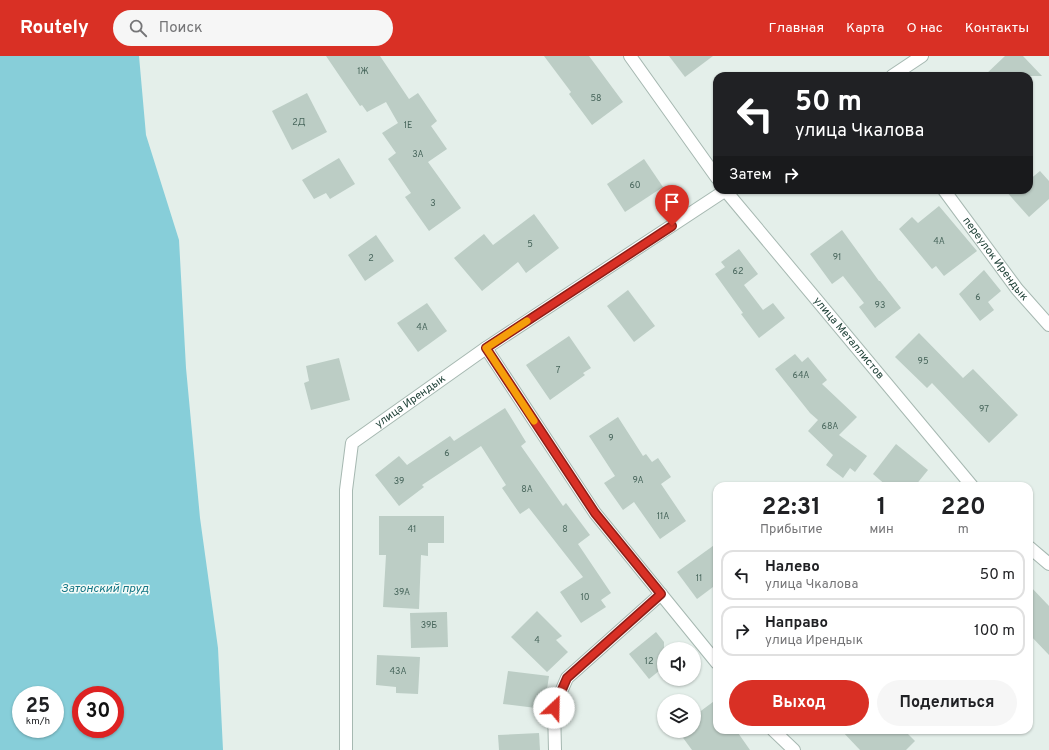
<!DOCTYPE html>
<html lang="ru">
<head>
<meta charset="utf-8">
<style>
	body { margin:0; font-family:Overpass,sans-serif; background:#f6f6f6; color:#202124; height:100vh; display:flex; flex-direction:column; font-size:15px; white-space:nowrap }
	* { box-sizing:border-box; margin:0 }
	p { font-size:13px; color:#757577 }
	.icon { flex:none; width:22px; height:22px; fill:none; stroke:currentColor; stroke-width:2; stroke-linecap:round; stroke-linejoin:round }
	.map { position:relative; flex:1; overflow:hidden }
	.details { position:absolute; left:713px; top:426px; width:320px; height:252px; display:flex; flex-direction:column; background:#fff; border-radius:12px; box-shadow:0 1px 3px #0004 }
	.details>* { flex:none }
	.guide { position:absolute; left:713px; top:16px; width:320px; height:122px; border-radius:12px; box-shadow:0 1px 3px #0004; background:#202124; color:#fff; overflow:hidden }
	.buttons { position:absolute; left:657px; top:586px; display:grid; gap:8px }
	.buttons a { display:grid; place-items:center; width:44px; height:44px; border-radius:50%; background:#fff; box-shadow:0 1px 3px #0004; font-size:20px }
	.speed { position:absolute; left:12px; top:630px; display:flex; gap:8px; font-size:20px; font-weight:700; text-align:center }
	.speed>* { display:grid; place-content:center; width:52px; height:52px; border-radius:50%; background:#fff; box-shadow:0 1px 3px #0004; line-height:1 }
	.speed small { font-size:10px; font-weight:400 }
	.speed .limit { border:6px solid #d22; background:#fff; color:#111 }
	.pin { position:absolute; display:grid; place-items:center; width:34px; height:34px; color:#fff; margin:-41px -17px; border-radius:50% 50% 50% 0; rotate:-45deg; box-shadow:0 0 4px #0007 }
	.pin .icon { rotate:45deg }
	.me { position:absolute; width:44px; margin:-22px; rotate:24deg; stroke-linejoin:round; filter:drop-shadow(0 0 3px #0008) }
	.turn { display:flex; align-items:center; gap:14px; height:84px; padding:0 16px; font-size:18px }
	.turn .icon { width:52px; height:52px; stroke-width:2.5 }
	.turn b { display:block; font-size:28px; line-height:34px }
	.then { display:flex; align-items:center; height:38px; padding:0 16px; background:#0003; gap:8px; font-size:15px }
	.eta { display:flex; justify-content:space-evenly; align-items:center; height:68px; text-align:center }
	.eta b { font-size:24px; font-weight:700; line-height:28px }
	.primary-button { display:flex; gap:8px; margin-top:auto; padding:8px 16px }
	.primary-button a { flex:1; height:46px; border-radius:24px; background:#d93025; color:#fff; font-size:16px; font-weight:700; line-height:46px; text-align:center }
	.primary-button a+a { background:#f6f6f6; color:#202124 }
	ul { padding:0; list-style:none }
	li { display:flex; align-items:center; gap:12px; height:50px; margin:0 8px 6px; padding:0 8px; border:2px solid #e0e0e0; border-radius:12px }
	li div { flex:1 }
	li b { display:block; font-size:15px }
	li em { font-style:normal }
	header { display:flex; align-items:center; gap:24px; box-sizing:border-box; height:56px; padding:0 20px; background:#d93025; color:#fff }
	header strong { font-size:19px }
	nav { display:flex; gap:22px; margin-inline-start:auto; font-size:14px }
	.search { width:280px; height:36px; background:#f6f6f6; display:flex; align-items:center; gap:10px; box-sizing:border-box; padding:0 14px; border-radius:22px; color:#757577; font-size:15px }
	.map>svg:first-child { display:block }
	.water { fill:#87ced9; fill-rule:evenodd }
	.building { fill:#bccdc5 }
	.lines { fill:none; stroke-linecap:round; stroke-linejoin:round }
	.minor-casing { stroke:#a6b8b1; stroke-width:14 }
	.minor { stroke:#fff; stroke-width:12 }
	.route-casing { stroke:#8d1f18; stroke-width:10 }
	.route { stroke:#d93025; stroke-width:7 }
	.slow { stroke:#f59e0b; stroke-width:7 }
	.labels { text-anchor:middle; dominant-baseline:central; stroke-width:3; stroke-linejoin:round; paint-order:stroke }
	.number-label { font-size:9px; fill:#48665c }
	.street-label { font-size:11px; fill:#214339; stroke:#f5fbf8 }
	.water-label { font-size:12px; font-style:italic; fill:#147685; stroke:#f5fbf8 }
</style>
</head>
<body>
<header>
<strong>Routely</strong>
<div class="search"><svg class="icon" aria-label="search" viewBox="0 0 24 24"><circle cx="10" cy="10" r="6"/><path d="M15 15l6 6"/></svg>Поиск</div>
<nav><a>Главная</a><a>Карта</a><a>О нас</a><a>Контакты</a></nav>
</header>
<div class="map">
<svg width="1049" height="694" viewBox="0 0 1049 694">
	<rect width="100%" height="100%" fill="#e4efea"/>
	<path class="water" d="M 0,0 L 139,0 L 146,79 L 179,184 L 186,312 L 200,462 L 218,592 L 223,694 L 0,694 ZM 21,639 L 55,639 L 55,673 L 21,673 ZM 81,639 L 115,639 L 115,673 L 81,673 Z"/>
	<g class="building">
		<path d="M 326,0 L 380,0 L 409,43 L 418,37 L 437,65 L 431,70 L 447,93 L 428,106 L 461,152 L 429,175 L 405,141 L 411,137 L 388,103 L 396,97 L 382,77 L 398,67 L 386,46 L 367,56 L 362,49 L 360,50 Z"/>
		<path d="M 544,0 L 589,0 L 623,46 L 592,69 L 569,38 L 571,36 Z"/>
		<path d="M 669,0 L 713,0 L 685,21 Z"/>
		<path d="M 1005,0 L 1023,0 L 1042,20 L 984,20 Z"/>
		<path d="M 307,37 L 327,76 L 292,94 L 272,55 Z"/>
		<path d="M 339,102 L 355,128 L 330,143 L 326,137 L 314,143 L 302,124 Z"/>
		<path d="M 644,103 L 663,131 L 625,156 L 607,128 Z"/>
		<path d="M 1040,115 L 1049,125 L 1049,143 L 1029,161 L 1005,134 L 1029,134 L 1029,124 Z"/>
		<path d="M 939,150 L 977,195 L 944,220 L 936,210 L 932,213 L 899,173 L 912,161 L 918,167 Z"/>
		<path d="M 534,158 L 559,192 L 526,217 L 518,206 L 482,235 L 454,202 L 484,178 L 493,189 Z"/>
		<path d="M 842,174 L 879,225 L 880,225 L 901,252 L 875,272 L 859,251 L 864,247 L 843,220 L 832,228 L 810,198 Z"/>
		<path d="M 376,179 L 394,205 L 365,225 L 348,199 Z"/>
		<path d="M 739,193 L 758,218 L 744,229 L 763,254 L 773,247 L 785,262 L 759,282 L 741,258 L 743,257 L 715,218 L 725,211 L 721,206 Z"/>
		<path d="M 984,214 L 1001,235 L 988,246 L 994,254 L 980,265 L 959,238 Z"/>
		<path d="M 628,234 L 655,270 L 634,286 L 607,250 Z"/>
		<path d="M 427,247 L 447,275 L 418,296 L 397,267 Z"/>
		<path d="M 919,277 L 963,322 L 973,313 L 1018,359 L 989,387 L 932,327 L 927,332 L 895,301 Z"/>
		<path d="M 569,280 L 591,312 L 583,317 L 585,319 L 550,344 L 526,309 Z"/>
		<path d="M 795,298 L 802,306 L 808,301 L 827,324 L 822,328 L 857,361 L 839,379 L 867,400 L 855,416 L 850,412 L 843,422 L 826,409 L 833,399 L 808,375 L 818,364 L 810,357 L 775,313 Z"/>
		<path d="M 339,302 L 350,344 L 311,354 L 304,327 L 309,325 L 306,310 Z"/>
		<path d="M 505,352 L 526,386 L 521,390 L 563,450 L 566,447 L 590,479 L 578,488 L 611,537 L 601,544 L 606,551 L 581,567 L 560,536 L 583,521 L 529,452 L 520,458 L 502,432 L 506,429 L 481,390 L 422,429 L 424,431 L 399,450 L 375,419 L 399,400 L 407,409 L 450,380 L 454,385 Z"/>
		<path d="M 618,361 L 643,400 L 646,398 L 652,406 L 658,402 L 671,421 L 661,428 L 686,465 L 660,483 L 634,446 L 623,454 L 604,427 L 615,420 L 589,380 Z"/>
		<path d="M 896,388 L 928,414 L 915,430 L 887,430 L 873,418 Z"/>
		<path d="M 379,460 L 444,460 L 444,487 L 428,487 L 428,500 L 421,499 L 419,553 L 383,551 L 386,499 L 379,499 Z"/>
		<path d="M 717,487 L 717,528 L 697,543 L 677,516 Z"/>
		<path d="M 1029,529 L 1049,550 L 1049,599 L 1029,578 Z"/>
		<path d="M 537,555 L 562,580 L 556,584 L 568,596 L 547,616 L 511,581 Z"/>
		<path d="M 447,556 L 448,591 L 411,592 L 410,557 Z"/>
		<path d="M 656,576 L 664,586 L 664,611 L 649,623 L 629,598 Z"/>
		<path d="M 377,599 L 420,601 L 418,638 L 396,637 L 396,631 L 376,629 Z"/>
		<path d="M 508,615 L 549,620 L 544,653 L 503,648 Z"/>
		<path d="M 717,643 L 717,674 L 736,674 L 750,694 L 692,694 L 678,675 L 694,675 L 694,660 Z"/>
		<path d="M 841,674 L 904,674 L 915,685 L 906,694 L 860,694 Z"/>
		<path d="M 539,677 L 540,694 L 499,694 L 498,679 Z"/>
	</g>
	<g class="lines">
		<defs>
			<g id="minor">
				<path d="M 630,0 L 717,122"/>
				<path d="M 892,20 L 922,0"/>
				<path id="s1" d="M 725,134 L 972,430"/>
				<path id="s2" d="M 944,134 L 1017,233 L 1049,269"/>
				<path d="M 486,292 L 595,457 L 717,607"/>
				<path d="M 1029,491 L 1049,508"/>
				<path d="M 773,674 L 794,694"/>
				<path id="s3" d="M 346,694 L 346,434 L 352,387 L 486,292 L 726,134"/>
				<path d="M 555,694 L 554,652 L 567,622 L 661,538"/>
			</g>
		</defs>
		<use href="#minor" class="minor-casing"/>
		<use href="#minor" class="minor"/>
	</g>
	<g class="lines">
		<defs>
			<path id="route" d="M 554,652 L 567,622 L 661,538 L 595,457 L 486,292 L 672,170"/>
		</defs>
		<use href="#route" class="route-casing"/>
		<use href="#route" class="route"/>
		<path class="slow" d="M 527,265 L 486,292 L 534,365"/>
	</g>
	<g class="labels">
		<g class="number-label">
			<text x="363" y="15">1Ж</text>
			<text x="596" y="42">58</text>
			<text x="299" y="66">2Д</text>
			<text x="408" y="69">1Е</text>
			<text x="418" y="98">3А</text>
			<text x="635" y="129">60</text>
			<text x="433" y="147">3</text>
			<text x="939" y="185">4А</text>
			<text x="530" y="188">5</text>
			<text x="837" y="201">91</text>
			<text x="371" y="202">2</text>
			<text x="738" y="215">62</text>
			<text x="978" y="241">6</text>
			<text x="880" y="249">93</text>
			<text x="422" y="271">4А</text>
			<text x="923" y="305">95</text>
			<text x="558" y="314">7</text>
			<text x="801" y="319">64А</text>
			<text x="984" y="353">97</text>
			<text x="830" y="370">68А</text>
			<text x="611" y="382">9</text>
			<text x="447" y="397">6</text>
			<text x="638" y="424">9А</text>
			<text x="399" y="425">39</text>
			<text x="527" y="433">8А</text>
			<text x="663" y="460">11А</text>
			<text x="412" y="473">41</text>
			<text x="565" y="473">8</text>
			<text x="699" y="522">11</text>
			<text x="402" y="536">39А</text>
			<text x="585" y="541">10</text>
			<text x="429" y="569">39Б</text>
			<text x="537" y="584">4</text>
			<text x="649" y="605">12</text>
			<text x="398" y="615">43А</text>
		</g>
		<g class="street-label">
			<text stroke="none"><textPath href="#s2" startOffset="86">переулок Ирендык</textPath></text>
			<text stroke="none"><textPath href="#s1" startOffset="193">улица Металлистов</textPath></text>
			<text stroke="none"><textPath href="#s3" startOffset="379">улица Ирендык</textPath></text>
		</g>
		<g class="water-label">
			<text x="105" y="533">Затонский пруд</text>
		</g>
	</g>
</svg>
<div class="buttons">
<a><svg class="icon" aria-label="sound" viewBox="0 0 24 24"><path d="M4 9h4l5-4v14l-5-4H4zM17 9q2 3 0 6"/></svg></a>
<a><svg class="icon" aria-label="layers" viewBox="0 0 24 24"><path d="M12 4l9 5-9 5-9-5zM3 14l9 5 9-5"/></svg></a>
</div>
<div class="speed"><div>25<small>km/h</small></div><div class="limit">30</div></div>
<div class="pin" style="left:672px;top:170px;background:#d93025"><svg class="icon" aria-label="arrive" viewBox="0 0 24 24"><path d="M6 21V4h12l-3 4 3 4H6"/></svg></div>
<svg class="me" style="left:554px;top:652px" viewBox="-20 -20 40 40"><circle r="19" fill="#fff"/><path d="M0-13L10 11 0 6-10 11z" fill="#d93025"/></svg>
<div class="guide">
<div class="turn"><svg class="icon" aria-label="left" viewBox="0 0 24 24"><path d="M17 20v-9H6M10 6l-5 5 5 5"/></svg><div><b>50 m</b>улица Чкалова</div></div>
<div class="then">Затем<svg class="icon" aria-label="right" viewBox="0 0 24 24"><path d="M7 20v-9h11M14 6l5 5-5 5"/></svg></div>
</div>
<section class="details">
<div class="eta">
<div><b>22:31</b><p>Прибытие</p></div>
<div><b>1</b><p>мин</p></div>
<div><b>220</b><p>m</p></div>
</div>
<ul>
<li><svg class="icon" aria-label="left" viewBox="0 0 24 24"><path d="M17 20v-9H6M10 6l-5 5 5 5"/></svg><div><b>Налево</b><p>улица Чкалова</p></div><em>50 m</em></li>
<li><svg class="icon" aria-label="right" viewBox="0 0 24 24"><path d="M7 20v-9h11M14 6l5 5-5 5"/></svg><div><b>Направо</b><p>улица Ирендык</p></div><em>100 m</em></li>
</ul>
<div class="primary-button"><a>Выход</a><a>Поделиться</a></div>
</section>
</div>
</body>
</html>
